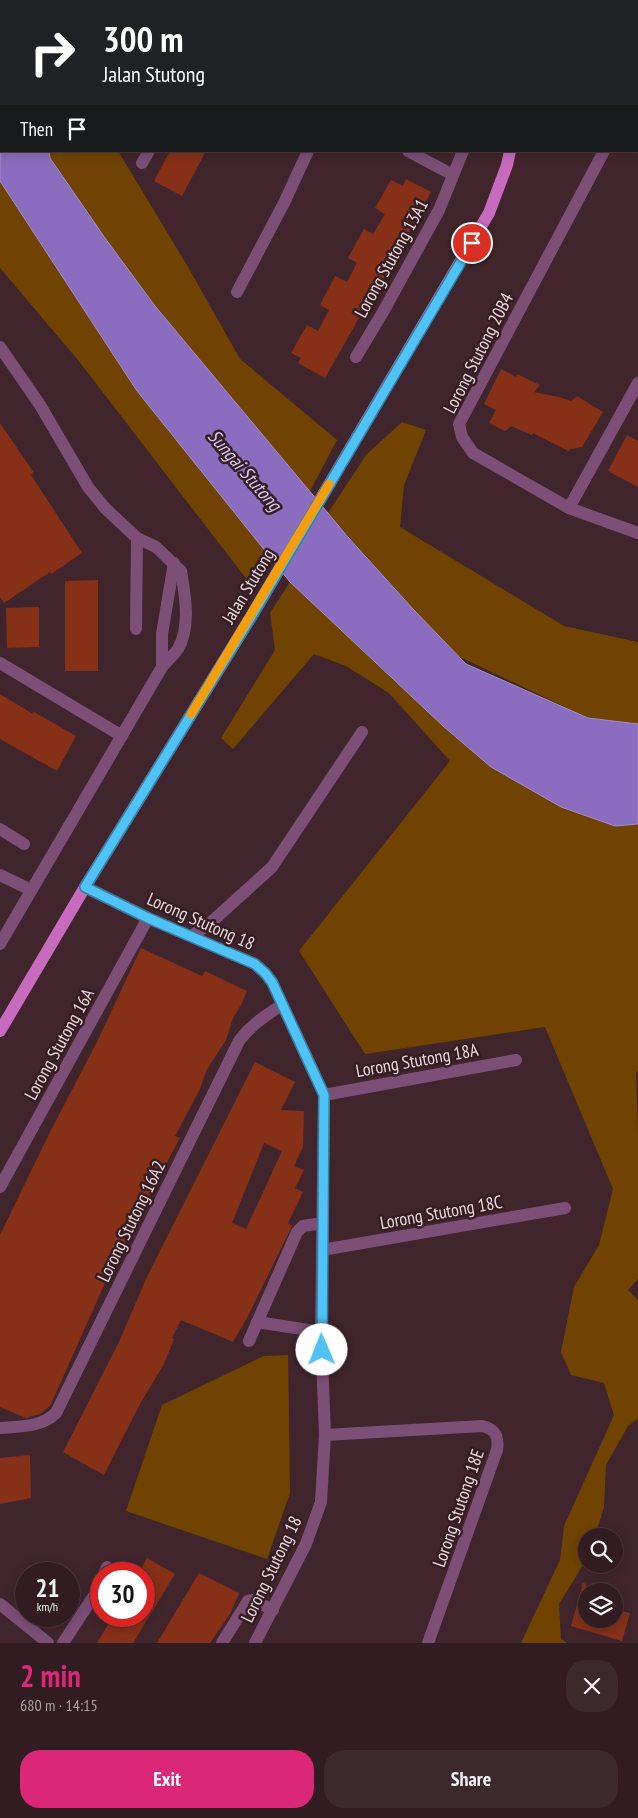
<!DOCTYPE html>
<html lang="en">
<head>
<meta charset="utf-8">
<style>
	body { margin:0; font-family:"PT Sans Narrow",sans-serif; background:#3c292e; color:#f1f3f6; height:100vh; display:flex; flex-direction:column; font-size:19px; white-space:nowrap }
	* { box-sizing:border-box; margin:0 }
	p { font-size:16px; color:#a8a1a5 }
	.icon { flex:none; width:28px; height:28px; fill:none; stroke:currentColor; stroke-width:2; stroke-linecap:round; stroke-linejoin:round }
	.map { position:relative; height:1643px; overflow:hidden }
	.drawer { display:flex; flex-direction:column; background:#301c21; flex:1 }
	.drawer>* { flex:none }
	.banner { position:absolute; left:0px; top:0px; width:639px; height:152px; box-shadow:0 2px 12px #0003,0 0 0 1px #4b3a3f; background:#202124; color:#fff; overflow:hidden }
	.fabs { position:absolute; left:578px; top:1528px; display:grid; gap:10px }
	.fabs a { display:grid; place-items:center; width:45px; height:45px; border-radius:50%; background:#301c21; box-shadow:0 2px 12px #0003,0 0 0 1px #4b3a3f; font-size:25px }
	.speed { position:absolute; left:15px; top:1562px; display:flex; gap:10px; font-size:25px; font-weight:700; text-align:center }
	.speed>* { display:grid; place-content:center; width:65px; height:65px; border-radius:50%; background:#301c21; box-shadow:0 2px 12px #0003,0 0 0 1px #4b3a3f; line-height:1 }
	.speed small { font-size:12px; font-weight:400 }
	.speed .limit { border:8px solid #d22; background:#fff; color:#111 }
	.pin { position:absolute; display:grid; place-items:center; width:42px; height:42px; color:#fff; margin:-21px; border:2px solid #fff; border-radius:50%; box-shadow:0 1px 5px #0007 }
	.me { position:absolute; width:55px; margin:-28px; rotate:359deg; stroke-linejoin:round; filter:drop-shadow(0 0 4px #0008) }
	.turn { display:flex; align-items:center; gap:18px; height:105px; padding:0 20px; font-size:22px }
	.turn .icon { width:65px; height:65px; stroke-width:2.5 }
	.turn b { display:block; font-size:35px; line-height:42px }
	.then { display:flex; align-items:center; height:48px; padding:0 20px; background:#0003; gap:10px; font-size:19px }
	.round { display:grid; place-items:center; flex:none; width:52px; height:52px; border-radius:20px; background:#3c292e }
	.head { display:flex; align-items:center; justify-content:space-between; height:85px; padding:0 20px }
	h1 { font-size:30px; font-weight:800; line-height:38px; color:#db2777 }
	.action { display:flex; gap:10px; margin-top:auto; padding:10px 20px }
	.action a { flex:1; height:58px; border-radius:20px; background:#db2777; color:#fff; font-size:20px; font-weight:800; line-height:58px; text-align:center }
	.action a+a { background:#3c292e; color:#f1f3f6 }
	.map>svg:first-child { display:block }
	.green { fill:#704400 }
	.water { fill:#8a6dbe; stroke:#a78dc7 }
	.building { fill:#863017; fill-rule:evenodd }
	.lines { fill:none; stroke-linecap:round; stroke-linejoin:round }
	.minor { stroke:#7d4f77; stroke-width:12 }
	.major { stroke:#c86bbe; stroke-width:12 }
	.route-casing { stroke:#337fa1; stroke-width:12 }
	.route { stroke:#4fc3f7; stroke-width:9 }
	.slow { stroke:#f59e0b; stroke-width:9 }
	.labels { text-anchor:middle; dominant-baseline:central; stroke-width:5; stroke-linejoin:round; paint-order:stroke }
	.street-label { font-size:18px; fill:#ead9dc; stroke:#351d23 }
	.water-label { font-size:19px; font-style:italic; fill:#d4c7f3; stroke:#351d23 }
</style>
</head>
<body>
<div class="map">
<svg width="638" height="1643" viewBox="0 0 638 1643">
	<rect width="100%" height="100%" fill="#40262c"/>
	<g class="green">
		<path d="M 49,151 L 118,151 L 188,267 L 240,359 L 337,440 L 310,491 L 155,306 L 105,238 L 50,158 Z"/>
		<path d="M 0,181 L 137,391 L 268,554 L 248,581 L 78,360 L 0,268 Z"/>
		<path d="M 402,422 L 426,430 L 404,485 L 400,527 L 564,626 L 638,642 L 638,724 L 588,718 L 458,656 L 413,609 L 328,513 L 366,455 Z"/>
		<path d="M 290,582 L 443,726 L 491,767 L 561,807 L 615,826 L 638,824 L 638,1071 L 636,1073 L 638,1132 L 638,1279 L 628,1290 L 638,1300 L 638,1419 L 628,1426 L 606,1465 L 604,1507 L 595,1536 L 586,1536 L 586,1560 L 559,1604 L 561,1639 L 567,1643 L 521,1643 L 560,1560 L 564,1526 L 614,1415 L 604,1383 L 571,1375 L 561,1352 L 574,1287 L 599,1245 L 613,1189 L 545,1027 L 365,1054 L 299,951 L 450,761 L 389,693 L 346,666 L 314,654 L 233,749 L 221,738 L 275,650 L 270,613 Z"/>
		<path d="M 288,1355 L 290,1493 L 267,1559 L 126,1511 L 162,1405 L 264,1356 Z"/>
	</g>
	<path class="water" d="M 0,0 L 37,0 L 1,1 L 1,151 L 49,151 L 50,158 L 105,238 L 155,306 L 348,537 L 413,609 L 466,664 L 588,718 L 638,724 L 638,824 L 615,826 L 561,807 L 491,767 L 443,726 L 290,582 L 137,391 L 0,181 Z"/>
	<g class="building">
		<path d="M 170,151 L 206,151 L 182,196 L 154,181 Z"/>
		<path d="M 406,179 L 431,192 L 382,282 L 380,281 L 325,378 L 298,363 L 301,358 L 291,353 L 307,325 L 318,331 L 329,310 L 320,305 L 335,276 L 347,282 L 357,263 L 348,258 L 364,229 L 373,234 L 385,214 L 375,208 L 391,180 L 403,186 Z"/>
		<path d="M 501,369 L 516,377 L 517,374 L 540,385 L 534,392 L 559,397 L 571,401 L 577,396 L 603,412 L 582,447 L 571,449 L 568,451 L 533,433 L 532,435 L 511,426 L 505,431 L 489,423 L 496,410 L 484,404 Z"/>
		<path d="M 0,423 L 34,473 L 31,475 L 82,553 L 51,574 L 50,572 L 4,603 L 0,597 Z"/>
		<path d="M 627,435 L 638,441 L 638,487 L 608,471 Z"/>
		<path d="M 98,580 L 98,671 L 65,671 L 65,581 Z"/>
		<path d="M 39,607 L 39,647 L 7,648 L 6,608 Z"/>
		<path d="M 0,694 L 33,714 L 34,712 L 76,736 L 57,771 L 0,739 Z"/>
		<path d="M 141,948 L 202,976 L 205,971 L 247,991 L 241,1005 L 233,1018 L 226,1040 L 206,1071 L 200,1089 L 175,1136 L 180,1138 L 136,1220 L 117,1262 L 106,1281 L 50,1406 L 40,1414 L 26,1418 L 0,1407 L 0,1235 L 50,1132 L 97,1042 Z"/>
		<path d="M 255,1062 L 295,1082 L 281,1110 L 304,1111 L 303,1147 L 294,1166 L 304,1170 L 295,1188 L 303,1192 L 288,1223 L 292,1226 L 247,1318 L 233,1342 L 181,1320 L 172,1338 L 174,1339 L 164,1364 L 140,1404 L 104,1475 L 63,1452 L 119,1342 L 146,1279 ZM 264,1143 L 282,1151 L 246,1229 L 232,1223 Z"/>
		<path d="M 30,1455 L 31,1498 L 0,1504 L 0,1458 Z"/>
		<path d="M 147,1558 L 175,1574 L 133,1643 L 97,1643 L 113,1616 L 144,1616 L 144,1574 L 138,1574 Z"/>
		<path d="M 199,1573 L 239,1593 L 230,1614 L 210,1643 L 157,1643 Z"/>
		<path d="M 583,1583 L 586,1584 L 586,1619 L 614,1619 L 614,1609 L 630,1613 L 622,1641 L 571,1626 Z"/>
	</g>
	<g class="lines">
		<g class="minor">
			<path d="M 208,1 L 208,0"/>
			<path d="M 348,1 L 349,0"/>
			<path d="M 495,1 L 495,0"/>
			<path d="M 638,91 L 638,90"/>
			<path d="M 408,151 L 453,175"/>
			<path d="M 604,151 L 459,424 L 462,437 L 473,453 L 569,508 L 638,533"/>
			<path d="M 142,163 L 149,151"/>
			<path d="M 237,292 L 284,203 L 308,151"/>
			<path d="M 0,347 L 40,405 L 88,487 L 105,508 L 137,538 L 156,547 L 181,571 C 185,595 191,626 178,649 C 174,655 167,661 162,667 L 0,944"/>
			<path d="M 356,357 L 383,312 L 439,210 L 463,151"/>
			<path d="M 569,508 L 638,383"/>
			<path d="M 136,629 L 137,538"/>
			<path d="M 0,663 L 122,736"/>
			<path d="M 162,667 L 162,634 L 174,563"/>
			<path d="M 0,829 L 24,844"/>
			<path d="M 0,875 L 31,890"/>
			<path d="M 85,887 L 148,918 L 255,964 L 265,973 L 272,982 L 324,1095 L 321,1332 L 325,1435 L 321,1502 L 306,1544 L 255,1643"/>
			<path d="M 191,936 L 207,926 L 272,867 L 362,732"/>
			<path d="M 324,1095 L 516,1060"/>
			<path d="M 0,1187 L 148,918"/>
			<path d="M 322,1250 L 565,1208"/>
			<path d="M 257,1322 L 321,1332"/>
			<path d="M 249,1341 L 297,1232 L 303,1226 L 322,1223"/>
			<path d="M 0,1428 C 21,1426 40,1428 56,1413 L 239,1041 C 251,1025 266,1015 282,1005"/>
			<path d="M 325,1435 L 482,1426 C 496,1429 499,1437 497,1450 L 428,1643"/>
			<path d="M 104,1574 L 107,1567"/>
			<path d="M 0,1604 L 48,1643"/>
			<path d="M 63,1643 L 97,1591 L 101,1581"/>
			<path d="M 222,1643 L 248,1601 L 253,1600 L 273,1610"/>
		</g>
		<g class="major">
			<path d="M 536,1 L 536,0"/>
			<path d="M 0,1031 L 85,887 L 251,617 L 489,213 L 507,165 L 510,151"/>
		</g>
	</g>
	<g class="lines">
		<defs>
			<path id="route" d="M 322,1350 L 324,1095 L 272,982 L 265,973 L 255,964 L 148,918 L 85,887 L 251,617 L 472,243"/>
		</defs>
		<use href="#route" class="route-casing"/>
		<use href="#route" class="route"/>
		<path class="slow" d="M 191,714 L 329,484"/>
	</g>
	<g class="labels">
		<g class="street-label">
			<text transform="translate(391 258) rotate(-61)">Lorong Stutong 13A1</text>
			<text transform="translate(478 353) rotate(-63)">Lorong Stutong 20B4</text>
			<text transform="translate(248 586) rotate(-59)">Jalan Stutong</text>
			<text transform="translate(201 921) rotate(24)">Lorong Stutong 18</text>
			<text transform="translate(59 1044) rotate(-61)">Lorong Stutong 16A</text>
			<text transform="translate(417 1060) rotate(-10)">Lorong Stutong 18A</text>
			<text transform="translate(441 1212) rotate(-10)">Lorong Stutong 18C</text>
			<text transform="translate(131 1221) rotate(-64)">Lorong Stutong 16A2</text>
			<text transform="translate(458 1508) rotate(-71)">Lorong Stutong 18E</text>
			<text transform="translate(271 1569) rotate(-64)">Lorong Stutong 18</text>
		</g>
		<g class="water-label">
			<text transform="translate(245 470) rotate(49)">Sungai Stutong</text>
		</g>
	</g>
</svg>
<div class="fabs">
<a><svg class="icon" aria-label="search" viewBox="0 0 24 24"><circle cx="10" cy="10" r="6"/><path d="M15 15l6 6"/></svg></a>
<a><svg class="icon" aria-label="layers" viewBox="0 0 24 24"><path d="M12 4l9 5-9 5-9-5zM3 14l9 5 9-5"/></svg></a>
</div>
<div class="speed"><div>21<small>km/h</small></div><div class="limit">30</div></div>
<div class="pin" style="left:472px;top:243px;background:#d93025"><svg class="icon" aria-label="arrive" viewBox="0 0 24 24"><path d="M6 21V4h12l-3 4 3 4H6"/></svg></div>
<svg class="me" style="left:322px;top:1350px" viewBox="-20 -20 40 40"><circle r="19" fill="#fff"/><path d="M0-13L10 11 0 6-10 11z" fill="#4fc3f7"/></svg>
<div class="banner">
<div class="turn"><svg class="icon" aria-label="right" viewBox="0 0 24 24"><path d="M7 20v-9h11M14 6l5 5-5 5"/></svg><div><b>300 m</b>Jalan Stutong</div></div>
<div class="then">Then<svg class="icon" aria-label="arrive" viewBox="0 0 24 24"><path d="M6 21V4h12l-3 4 3 4H6"/></svg></div>
</div>
</div>
<section class="drawer">
<div class="head"><div><h1>2 min</h1><p>680 m · 14:15</p></div><a class="round"><svg class="icon" aria-label="close" viewBox="0 0 24 24"><path d="M6 6l12 12M18 6L6 18"/></svg></a></div>
<div class="action"><a>Exit</a><a>Share</a></div>
</section>
</body>
</html>
